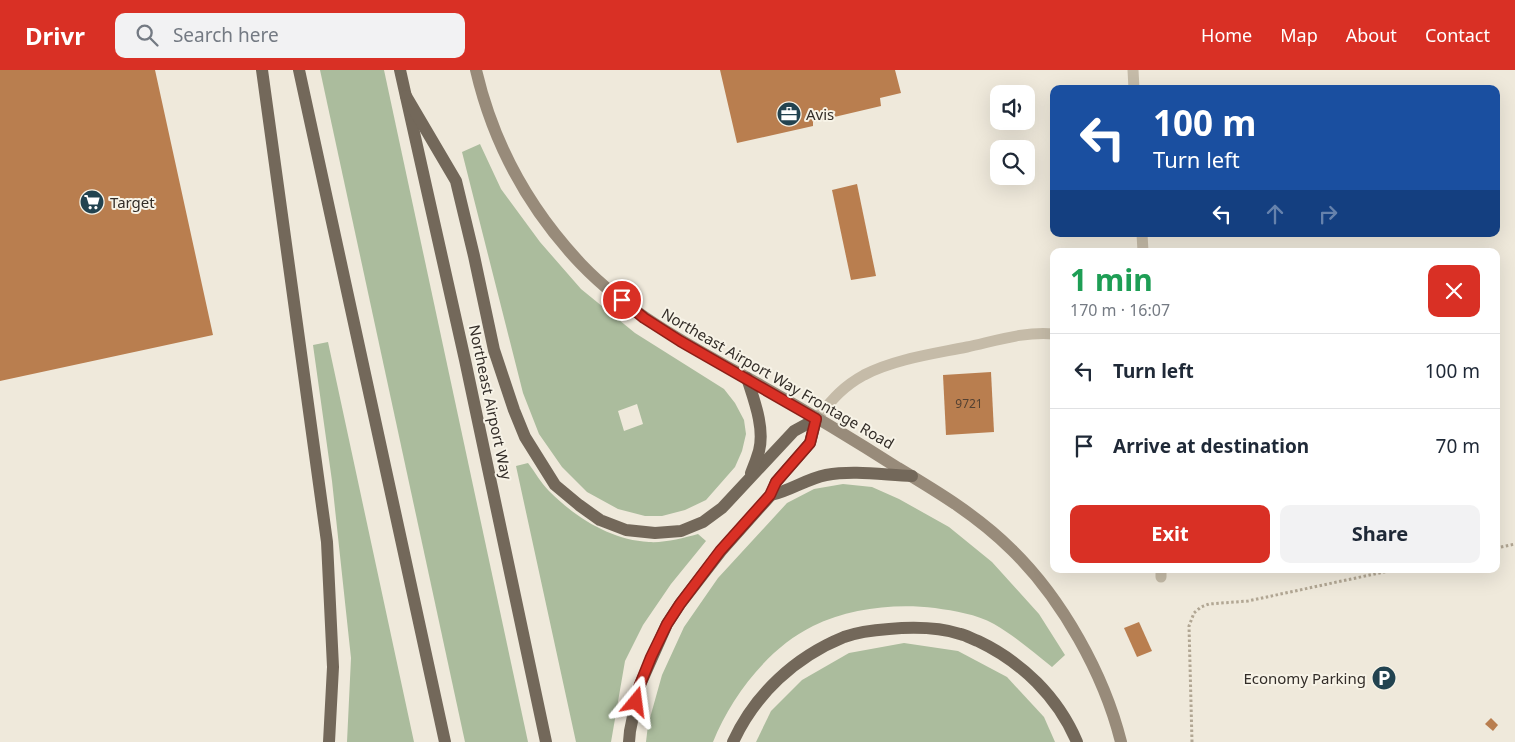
<!DOCTYPE html>
<html lang="en">
<head>
<meta charset="utf-8">
<style>
	body { margin:0; font-family:"Noto Sans",sans-serif; background:#f2f2f3; color:#1f2937; height:100vh; display:flex; flex-direction:column; font-size:19px; white-space:nowrap }
	* { box-sizing:border-box; margin:0 }
	p { font-size:16px; color:#747a83 }
	.icon { flex:none; width:28px; height:28px; fill:none; stroke:currentColor; stroke-width:2; stroke-linecap:round; stroke-linejoin:round }
	.map { position:relative; flex:1; overflow:hidden }
	.drawer { position:absolute; left:1050px; top:178px; width:450px; height:325px; display:flex; flex-direction:column; background:#fff; border-radius:10px; box-shadow:0 5px 20px #0002 }
	.drawer>* { flex:none }
	.top-card { position:absolute; left:1050px; top:15px; width:450px; height:152px; border-radius:10px; box-shadow:0 5px 20px #0002; background:#1a4fa0; color:#fff; overflow:hidden }
	.buttons { position:absolute; left:990px; top:15px; display:grid; gap:10px }
	.buttons a { display:grid; place-items:center; width:45px; height:45px; border-radius:10px; background:#fff; box-shadow:0 5px 20px #0002; font-size:25px }
	.pin { position:absolute; display:grid; place-items:center; width:42px; height:42px; color:#fff; margin:-21px; border:2px solid #fff; border-radius:50%; box-shadow:0 1px 5px #0007 }
	.me { position:absolute; width:55px; margin:-28px; rotate:16deg; stroke-linejoin:round; filter:drop-shadow(0 0 4px #0008) }
	.turn { display:flex; align-items:center; gap:18px; height:105px; padding:0 20px; font-size:22px }
	.turn .icon { width:65px; height:65px; stroke-width:2.5 }
	.turn b { display:block; font-size:35px; line-height:42px }
	.lanes { display:flex; align-items:center; height:48px; padding:0 20px; background:#0003; justify-content:center; gap:25px; direction:ltr }
	.lanes .off { opacity:.35 }
	.round { display:grid; place-items:center; flex:none; width:52px; height:52px; border-radius:10px; background:#f2f2f3 }
	.summary { display:flex; align-items:center; justify-content:space-between; height:85px; padding:0 20px }
	h1 { font-size:30px; font-weight:700; line-height:38px; color:#1e9e55 }
	.button { display:flex; gap:10px; margin-top:auto; padding:10px 20px }
	.button a { flex:1; height:58px; border-radius:10px; background:#d93025; color:#fff; font-size:20px; font-weight:700; line-height:58px; text-align:center }
	.button a+a { background:#f2f2f3; color:#1f2937 }
	ul { padding:0; list-style:none }
	li { display:flex; align-items:center; gap:15px; height:75px; padding:0 20px; border-top:1px solid #e0e1e3 }
	li div { flex:1 }
	li b { display:block; font-size:19px }
	li em { font-style:normal }
	header { display:flex; align-items:center; gap:30px; box-sizing:border-box; height:70px; padding:0 25px; background:#d93025; color:#fff }
	header strong { font-size:24px }
	nav { display:flex; gap:28px; margin-inline-start:auto; font-size:18px }
	.search { width:350px; height:45px; background:#f2f2f3; display:flex; align-items:center; gap:12px; box-sizing:border-box; padding:0 18px; border-radius:10px; color:#747a83; font-size:19px }
	.map>svg:first-child { display:block }
	.green { fill:#abbc9d; fill-rule:evenodd }
	.building { fill:#b97e4f }
	.lines { fill:none; stroke-linecap:round; stroke-linejoin:round }
	.path { stroke:#b1a693; stroke-width:3; stroke-dasharray:2.5 2.5; stroke-linecap:butt }
	.lane { stroke:#c5bba8; stroke-width:11 }
	.secondary { stroke:#988b7a; stroke-width:12 }
	.primary { stroke:#73685a; stroke-width:12 }
	.route-casing { stroke:#8d1f18; stroke-width:12 }
	.route { stroke:#d93025; stroke-width:9 }
	.labels { text-anchor:middle; dominant-baseline:central; stroke-width:4; stroke-linejoin:round; paint-order:stroke }
	.number-label { font-size:12px; fill:#544132 }
	.poi-label { font-size:15px; fill:#332d28; stroke:#f7f3e7; text-anchor:start }
	.street-label { font-size:15px; fill:#332d28; stroke:#f7f3e7 }
</style>
</head>
<body>
<header>
<strong>Drivr</strong>
<div class="search"><svg class="icon" aria-label="search" viewBox="0 0 24 24"><circle cx="10" cy="10" r="6"/><path d="M15 15l6 6"/></svg>Search here</div>
<nav><a>Home</a><a>Map</a><a>About</a><a>Contact</a></nav>
</header>
<div class="map">
<svg width="1515" height="672" viewBox="0 0 1515 672">
	<rect width="100%" height="100%" fill="#efe9db"/>
	<g class="green">
		<path d="M 320,0 L 384,0 L 528,672 L 465,672 Z"/>
		<path d="M 480,74 L 501,119 L 540,172 L 581,219 L 635,263 L 724,319 L 735,333 L 744,350 L 746,364 L 742,381 L 735,397 L 706,430 L 685,440 L 662,446 L 645,446 L 618,439 L 587,422 L 562,397 L 539,364 L 523,323 L 462,82 ZM 637,334 L 643,354 L 624,361 L 618,341 Z"/>
		<path d="M 328,272 L 414,672 L 347,672 L 351,588 L 332,411 L 313,275 Z"/>
		<path d="M 528,393 C 535,402 541,413 549,421 C 576,448 611,470 649,472 C 665,473 683,468 698,464 L 706,471 L 671,514 L 643,555 L 625,591 L 611,672 L 576,672 L 516,396 Z"/>
		<path d="M 843,414 L 872,417 L 899,429 L 949,457 L 992,492 L 1039,544 L 1065,585 L 1052,597 C 1033,582 1015,566 994,554 C 976,544 955,541 935,538 C 896,533 849,538 813,556 C 768,578 731,627 713,672 L 646,672 L 648,655 L 662,605 L 684,557 L 718,508 L 787,433 L 814,419 Z"/>
		<path d="M 904,573 L 958,581 L 1007,607 L 1044,647 L 1055,672 L 756,672 L 771,641 L 802,610 L 849,583 Z"/>
	</g>
	<g class="building">
		<path d="M 0,0 L 155,0 L 213,265 L 0,311 Z"/>
		<path d="M 720,0 L 895,0 L 901,23 L 880,28 L 881,36 L 813,52 L 813,56 L 737,73 Z"/>
		<path d="M 857,114 L 876,206 L 851,210 L 832,120 Z"/>
		<path d="M 991,302 L 994,362 L 946,365 L 943,305 Z"/>
		<path d="M 1139,552 L 1152,581 L 1137,587 L 1124,558 Z"/>
		<path d="M 1491,648 L 1498,655 L 1493,661 L 1485,654 Z"/>
	</g>
	<g class="lines">
		<g class="path">
			<path d="M 1496,478 L 1515,474"/>
			<path d="M 1192,672 L 1189,556 L 1194,543 L 1201,537 L 1209,534 L 1248,531 L 1398,499"/>
		</g>
		<g class="lane">
			<path d="M 1133,0 L 1134,19"/>
			<path d="M 1142,164 L 1143,181"/>
			<path d="M 816,349 C 832,330 842,317 864,305 C 895,289 933,284 967,277 C 995,271 1025,261 1054,264"/>
			<path d="M 1161,499 L 1161,507"/>
		</g>
		<path class="secondary" d="M 476,0 C 493,73 529,139 581,194 C 627,242 686,274 744,306 C 796,335 848,366 898,398 C 938,422 978,446 1012,480 C 1062,529 1104,604 1121,672"/>
		<g class="primary">
			<path d="M 262,0 L 327,472 L 333,597 L 329,672"/>
			<path d="M 299,0 L 445,672"/>
			<path d="M 400,0 L 465,290 L 546,672"/>
			<path d="M 406,26 L 456,111 L 474,186 L 494,280 L 514,340 L 525,367 L 555,415 L 579,435 L 600,450 L 626,460 L 655,463 L 681,461 L 703,452 L 722,438 L 794,361 L 816,349"/>
			<path d="M 747,308 C 754,330 765,358 759,381 C 757,388 754,396 751,403"/>
			<path d="M 771,425 C 790,421 806,409 826,405 C 854,400 884,405 912,406"/>
			<path d="M 629,672 L 630,661 L 639,617 L 667,554 L 680,534 L 721,481 L 771,425 L 776,412 L 810,373 L 816,349"/>
			<path d="M 733,672 C 755,624 795,587 844,567 C 858,562 874,560 889,559 C 912,557 938,557 960,564 C 966,565 972,569 978,571 C 1022,592 1058,627 1077,672"/>
		</g>
	</g>
	<g class="lines">
		<defs>
			<path id="route" d="M 622,230 L 644,248 L 680,271 L 816,349 L 810,373 L 776,412 L 770,425 L 720,481 L 680,534 L 667,554 L 651,587 L 639,617 L 636,632"/>
		</defs>
		<use href="#route" class="route-casing"/>
		<use href="#route" class="route"/>
	</g>
	<defs>
		<symbol id="office-disc" viewBox="-11 -11 22 22"><circle r="9.5" fill="#224350" stroke="#f7f3e7"/><path d="M-6-3h4V-5.5h4V-3h4V5H-6ZM-1-4.5V-3h2v-1.5ZM-6 0V1H6V0Z" fill="#fff"/></symbol>
		<symbol id="supermarket-disc" viewBox="-11 -11 22 22"><circle r="9.5" fill="#224350" stroke="#f7f3e7"/><path d="M-6-5.5h2.5l.6 2H6L4.5 2H-2.5L-4.4-4H-6ZM-1.5 3.2a1.3 1.3 0 1 0 .1 0ZM3 3.2a1.3 1.3 0 1 0 .1 0Z" fill="#fff"/></symbol>
		<symbol id="parking-disc" viewBox="-11 -11 22 22"><circle r="9.5" fill="#224350" stroke="#f7f3e7"/><path d="M-3.5-5.5H1a3.5 3.5 0 0 1 0 7H-1V5.5H-3.5ZM-1-3.4V-.6H.8a1.4 1.4 0 0 0 0-2.8Z" fill="#fff"/></symbol>
	</defs>
	<g fill-rule="evenodd">
		<use href="#office-disc" x="775" y="30" width="28" height="28"/>
		<use href="#supermarket-disc" x="78" y="118" width="28" height="28"/>
		<use href="#parking-disc" x="1370" y="594" width="28" height="28"/>
	</g>
	<g class="labels">
		<g class="number-label">
			<text x="969" y="333">9721</text>
		</g>
		<g class="poi-label">
			<text x="806" y="44">Avis</text>
			<text x="110" y="132">Target</text>
			<text x="1366" y="608" text-anchor="end">Economy Parking</text>
		</g>
		<g class="street-label">
			<text transform="translate(778 308) rotate(30)">Northeast Airport Way Frontage Road</text>
			<text transform="translate(491 332) rotate(78)">Northeast Airport Way</text>
		</g>
	</g>
</svg>
<div class="buttons">
<a><svg class="icon" aria-label="sound" viewBox="0 0 24 24"><path d="M4 9h4l5-4v14l-5-4H4zM17 9q2 3 0 6"/></svg></a>
<a><svg class="icon" aria-label="search" viewBox="0 0 24 24"><circle cx="10" cy="10" r="6"/><path d="M15 15l6 6"/></svg></a>
</div>
<div class="pin" style="left:622px;top:230px;background:#d93025"><svg class="icon" aria-label="arrive" viewBox="0 0 24 24"><path d="M6 21V4h12l-3 4 3 4H6"/></svg></div>
<svg class="me" style="left:636px;top:632px" viewBox="-20 -20 40 40"><path d="M0-17L14 15 0 8-14 15z" fill="#d93025" stroke="#fff" stroke-width="4"/></svg>
<div class="top-card">
<div class="turn"><svg class="icon" aria-label="left" viewBox="0 0 24 24"><path d="M17 20v-9H6M10 6l-5 5 5 5"/></svg><div><b>100 m</b>Turn left</div></div>
<div class="lanes"><svg class="icon" aria-label="left" viewBox="0 0 24 24"><path d="M17 20v-9H6M10 6l-5 5 5 5"/></svg><svg class="icon off" aria-label="ahead" viewBox="0 0 24 24"><path d="M12 20V5M6 11l6-6 6 6"/></svg><svg class="icon off" aria-label="right" viewBox="0 0 24 24"><path d="M7 20v-9h11M14 6l5 5-5 5"/></svg></div>
</div>
<section class="drawer">
<div class="summary"><div><h1>1 min</h1><p>170 m · 16:07</p></div><a class="round" style="background:#d93025;color:#fff"><svg class="icon" aria-label="close" viewBox="0 0 24 24"><path d="M6 6l12 12M18 6L6 18"/></svg></a></div>
<ul>
<li><svg class="icon" aria-label="left" viewBox="0 0 24 24"><path d="M17 20v-9H6M10 6l-5 5 5 5"/></svg><div><b>Turn left</b></div><em>100 m</em></li>
<li><svg class="icon" aria-label="arrive" viewBox="0 0 24 24"><path d="M6 21V4h12l-3 4 3 4H6"/></svg><div><b>Arrive at destination</b></div><em>70 m</em></li>
</ul>
<div class="button"><a>Exit</a><a>Share</a></div>
</section>
</div>
</body>
</html>
